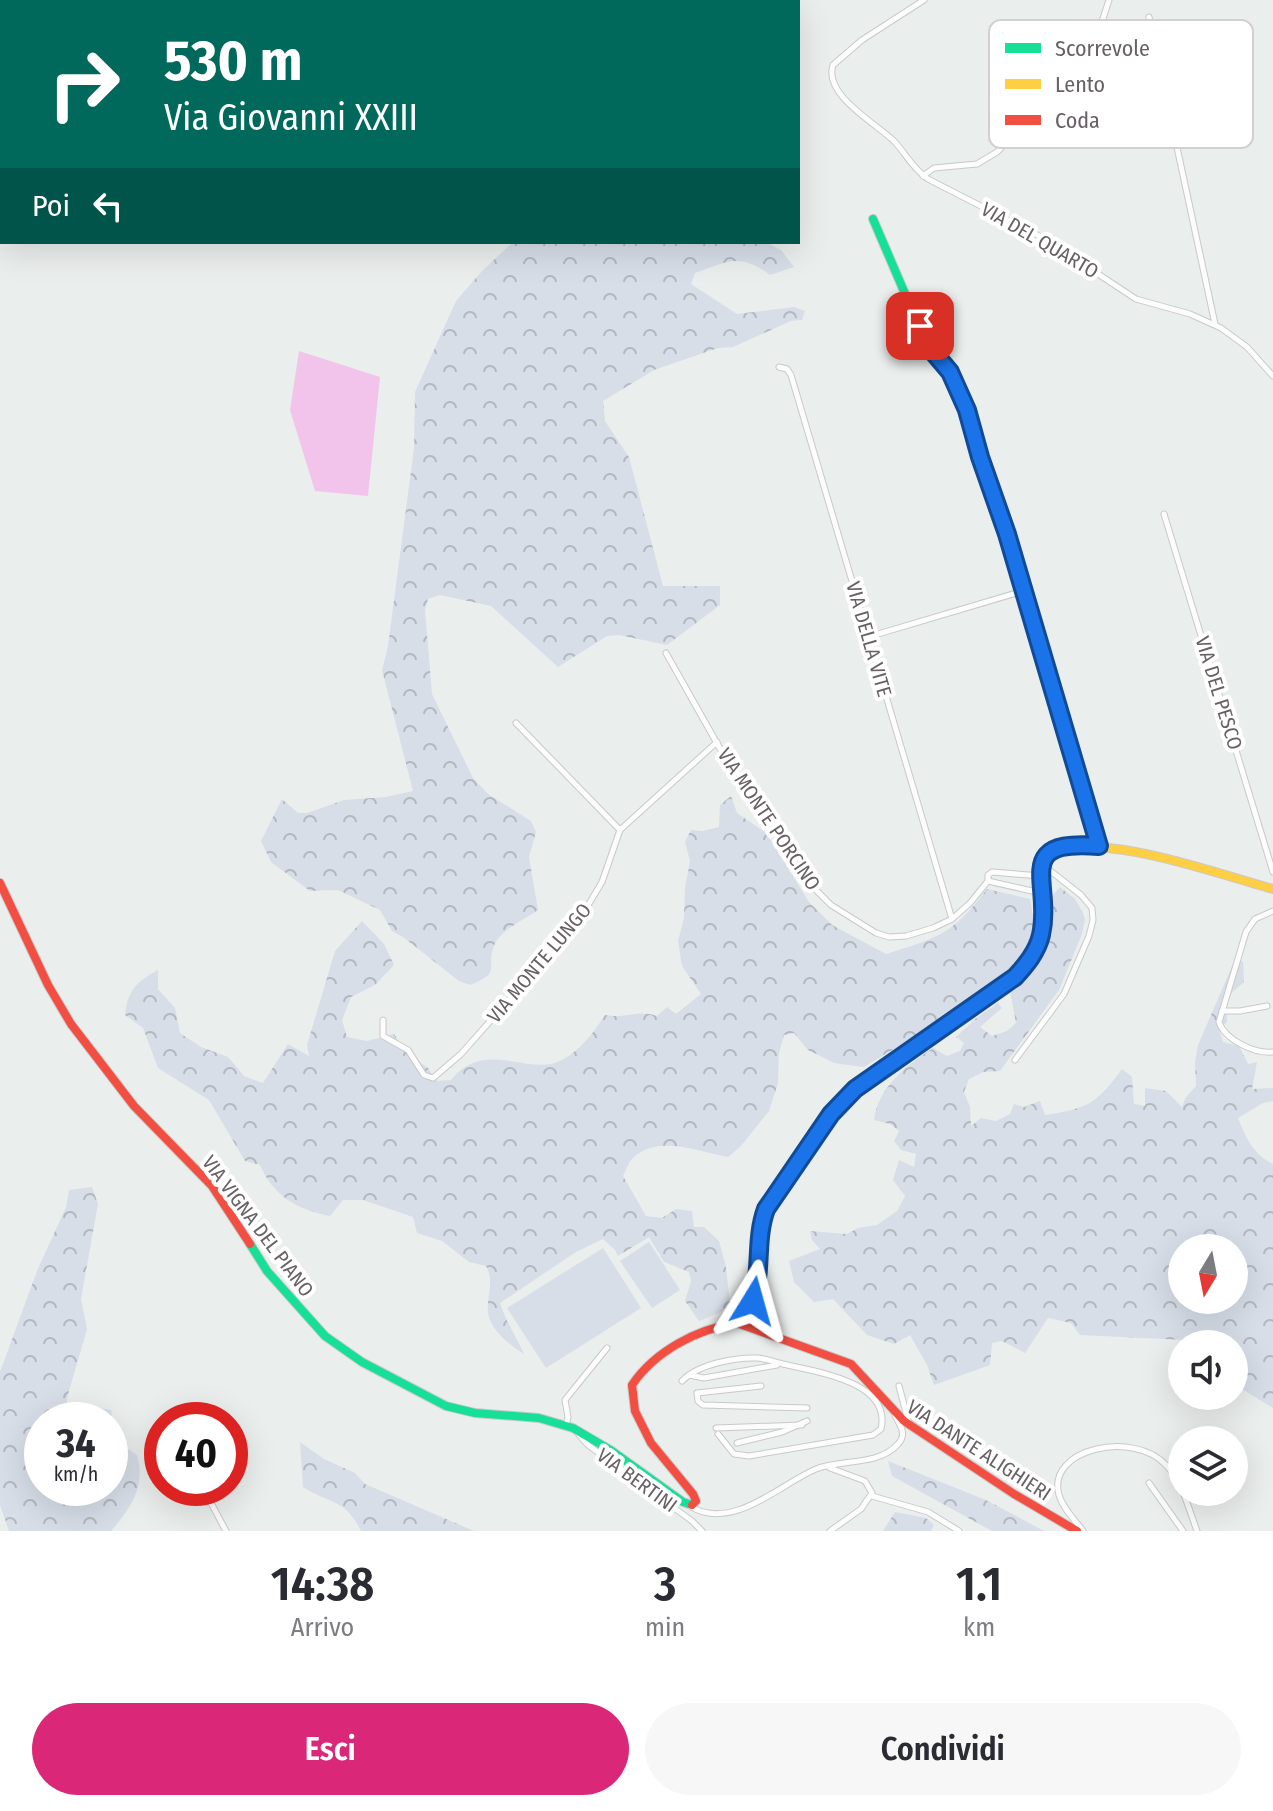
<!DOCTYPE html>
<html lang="it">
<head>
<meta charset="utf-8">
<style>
	body { margin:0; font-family:"Fira Sans Condensed",sans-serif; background:#f7f7f7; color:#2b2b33; height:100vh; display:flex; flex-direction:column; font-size:30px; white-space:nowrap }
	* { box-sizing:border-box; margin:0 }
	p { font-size:26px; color:#7c7c81 }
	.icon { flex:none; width:44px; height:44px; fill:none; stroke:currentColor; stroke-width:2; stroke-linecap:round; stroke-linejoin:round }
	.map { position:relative; height:1531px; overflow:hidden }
	.details { display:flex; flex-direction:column; background:#fff; flex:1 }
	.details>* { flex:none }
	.banner { position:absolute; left:0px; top:0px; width:800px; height:244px; box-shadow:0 8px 32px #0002; background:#00695c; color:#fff; overflow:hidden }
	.needle { width:52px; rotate:190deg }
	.tools { position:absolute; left:1168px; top:1234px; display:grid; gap:16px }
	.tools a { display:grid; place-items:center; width:80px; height:80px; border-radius:50%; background:#fff; box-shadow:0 8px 32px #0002; font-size:40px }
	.speed { position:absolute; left:24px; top:1402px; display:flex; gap:16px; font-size:40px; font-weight:700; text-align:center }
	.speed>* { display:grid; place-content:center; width:104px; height:104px; border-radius:50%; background:#fff; box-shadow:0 8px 32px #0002; line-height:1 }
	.speed small { font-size:20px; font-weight:400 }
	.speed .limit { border:12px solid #d22; background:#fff; color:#111 }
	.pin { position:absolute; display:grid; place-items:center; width:68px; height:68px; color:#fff; margin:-34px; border-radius:16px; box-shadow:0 4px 12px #0006 }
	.me { position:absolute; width:88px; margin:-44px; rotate:8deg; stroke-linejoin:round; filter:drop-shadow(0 0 6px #0008) }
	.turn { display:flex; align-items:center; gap:28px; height:168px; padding:0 32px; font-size:36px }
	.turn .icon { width:104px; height:104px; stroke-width:2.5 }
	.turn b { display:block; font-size:56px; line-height:68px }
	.then { display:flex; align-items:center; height:76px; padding:0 32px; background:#0003; gap:16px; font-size:30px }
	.eta { display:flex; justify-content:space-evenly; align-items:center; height:136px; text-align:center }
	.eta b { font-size:48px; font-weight:600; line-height:56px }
	.button { display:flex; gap:16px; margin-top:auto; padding:16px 32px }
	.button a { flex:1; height:92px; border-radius:48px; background:#db2777; color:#fff; font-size:32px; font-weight:600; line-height:92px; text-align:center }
	.button a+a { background:#f7f7f7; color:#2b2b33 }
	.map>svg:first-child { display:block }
	.forest { fill:url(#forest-crowns); fill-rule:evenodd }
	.pitch { fill:#d7dee8 }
	.water { fill:#f2c4eb }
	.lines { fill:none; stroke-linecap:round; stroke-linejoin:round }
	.street-casing { stroke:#c8cac9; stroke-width:7 }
	.fast-casing { stroke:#cacaca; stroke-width:10 }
	.slow-casing { stroke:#cacaca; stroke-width:10 }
	.jam-casing { stroke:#cacaca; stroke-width:10 }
	.street { stroke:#fcfcfc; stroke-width:5 }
	.fast { stroke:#16e098; stroke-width:8 }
	.slow { stroke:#ffcf43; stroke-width:8 }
	.jam { stroke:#f24e42; stroke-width:8 }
	.route-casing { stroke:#114b97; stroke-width:20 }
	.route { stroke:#1a73e8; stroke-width:14 }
	.labels { text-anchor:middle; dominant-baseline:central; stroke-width:8; stroke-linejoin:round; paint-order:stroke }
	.street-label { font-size:20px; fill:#676065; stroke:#fff }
	.key { fill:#fff; stroke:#d1cfd1; stroke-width:2 }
	.key-label { font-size:22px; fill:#676065 }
</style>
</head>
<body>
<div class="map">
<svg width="1273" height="1531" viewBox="0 0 1273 1531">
	<defs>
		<pattern id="forest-crowns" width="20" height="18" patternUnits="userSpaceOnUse" patternTransform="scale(2)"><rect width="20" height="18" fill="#d7dee8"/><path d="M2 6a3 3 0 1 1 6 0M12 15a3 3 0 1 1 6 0" fill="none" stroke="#b2b7c0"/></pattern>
	</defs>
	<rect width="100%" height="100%" fill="#eaeeec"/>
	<g class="forest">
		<path d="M 513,242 L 766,242 L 781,250 L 794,267 L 770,275 C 739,252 727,262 695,273 L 691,284 L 737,314 L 794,307 L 805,311 L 802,320 L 791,321 L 733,347 L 718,348 L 654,370 L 603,401 L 605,421 L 629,457 L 663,586 L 720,586 L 720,605 L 667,645 L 619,635 L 607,636 L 558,667 L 491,606 L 440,595 L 428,599 L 425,610 L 432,694 L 473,778 L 488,794 L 531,821 L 536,832 L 529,857 L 538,910 C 525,919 499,931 494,946 C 485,970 503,972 470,985 L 459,981 L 403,937 L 392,931 L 380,910 L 338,890 L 310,891 L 271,862 L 261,841 L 282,799 L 298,813 L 307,813 L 344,800 L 386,797 L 413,791 L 382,670 L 388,646 L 414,448 L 415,392 L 456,301 L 482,271 Z"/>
		<path d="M 731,796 L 737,813 L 766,833 L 809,902 L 832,925 L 886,954 C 939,937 952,935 987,889 L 1030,899 L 1036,933 L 1021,960 L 990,989 L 980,991 L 957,1008 L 944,1014 L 917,1035 L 864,1067 L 834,1063 L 808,1050 L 794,1033 L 784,1035 L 779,1053 L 778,1083 L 769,1111 L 740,1147 L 728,1157 C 699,1152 658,1134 633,1158 C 628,1162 626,1171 623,1176 L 646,1216 L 662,1218 L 676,1209 L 692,1211 L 694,1227 L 704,1227 L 719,1241 L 726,1267 L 730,1304 L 721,1312 L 699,1321 L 685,1301 L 691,1281 L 689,1272 L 664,1262 L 649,1237 L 618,1256 L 615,1250 L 603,1239 L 576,1252 L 500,1303 C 506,1322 516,1336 524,1354 C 511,1346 493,1332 489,1317 C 484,1300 496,1283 486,1266 L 469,1262 L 442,1241 L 417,1233 L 413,1217 L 363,1200 L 343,1200 L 330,1216 C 298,1210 273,1196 260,1165 L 245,1161 L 209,1100 L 158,1068 L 143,1028 L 125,1015 C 128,990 136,982 158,970 L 158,989 L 175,1008 L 180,1033 L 201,1047 L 228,1057 L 244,1076 L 263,1083 L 288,1044 L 309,1056 L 307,1045 L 335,951 L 362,921 L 384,944 L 394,965 L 375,985 L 351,997 L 342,1020 L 347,1037 L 367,1041 L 394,1034 L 405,1052 L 428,1068 L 437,1081 L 451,1080 C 485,1037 531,1078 562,1060 C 581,1050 594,1032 605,1015 C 627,1019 636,1009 657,1016 L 667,1007 L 676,1014 L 701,994 L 682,966 L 678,941 L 684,918 L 685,888 L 690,861 L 685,842 L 691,830 L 703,831 L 719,827 L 720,805 Z"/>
		<path d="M 1060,887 L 1075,899 L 1082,911 L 1085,919 L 1082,934 L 1059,990 L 1000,1071 L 983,1072 L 969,1079 L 964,1092 L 970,1107 L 971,1126 L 981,1118 L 996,1121 L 1010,1114 L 1014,1104 L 1024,1107 L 1040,1101 L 1045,1115 C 1089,1108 1096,1104 1122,1069 L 1132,1077 L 1134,1104 L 1145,1106 L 1145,1088 L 1166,1091 L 1182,1107 L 1186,1097 L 1196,1086 L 1195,1062 L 1198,1045 L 1233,964 L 1243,961 L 1244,982 L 1227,997 L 1227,1022 L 1219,1029 L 1223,1042 L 1239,1046 L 1248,1064 L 1257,1062 L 1252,1089 L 1273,1088 L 1273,1101 L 1263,1103 L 1238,1118 C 1246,1138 1253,1154 1273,1164 L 1273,1408 L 1234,1384 L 1234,1344 L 1188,1344 L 1185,1340 L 1080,1335 L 1071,1323 L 1048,1318 L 1025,1353 L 1002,1341 L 992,1343 L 990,1365 L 934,1385 L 927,1365 L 910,1335 L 894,1344 L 867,1335 L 833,1299 L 814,1302 L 794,1282 L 789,1261 L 820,1249 L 812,1240 L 810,1231 L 847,1234 L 858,1228 L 877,1225 L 897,1211 L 905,1196 L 893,1180 L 899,1160 L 914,1167 L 916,1154 L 901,1150 L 894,1141 L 899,1131 L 890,1124 L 874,1120 C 878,1087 907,1065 933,1048 L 947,1056 L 960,1051 L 964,1043 L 956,1037 L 975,1019 L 998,1003 L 1002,1008 L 980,1027 L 992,1036 L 1007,1031 L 1016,1023 L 1010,991 L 1023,976 L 1029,977 L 1033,966 L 1043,954 L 1043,946 L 1052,935 L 1046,891 L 1052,896 ZM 1182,1248 L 1234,1248 L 1234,1300 L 1182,1300 Z"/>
		<path d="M 92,1187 L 98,1204 L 81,1299 L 87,1329 L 67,1398 L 67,1412 L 84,1418 L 96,1408 L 111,1410 C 115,1435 115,1441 137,1455 C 146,1486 131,1508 111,1531 L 9,1531 L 0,1505 L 0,1372 L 37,1271 L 66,1207 L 69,1190 ZM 110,1420 L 110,1488 L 42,1488 L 42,1420 Z"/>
		<path d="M 300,1442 L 324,1459 L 355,1473 L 365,1484 L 474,1531 L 361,1531 C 345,1498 331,1505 303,1487 Z"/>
		<path d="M 888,1461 L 986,1500 L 1044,1531 L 992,1531 L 892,1476 Z"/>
		<path d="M 895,1512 L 926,1518 L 934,1525 L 931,1531 L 883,1531 Z"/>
	</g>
	<g class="pitch">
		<path d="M 649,1242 L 680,1290 L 652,1308 L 620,1261 Z"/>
		<path d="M 603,1248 L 641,1308 L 546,1368 L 507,1308 Z"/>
	</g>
	<path class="water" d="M 299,351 L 380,377 L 368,496 L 315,491 L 290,410 Z"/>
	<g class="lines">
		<defs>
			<g id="street">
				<path d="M 924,0 L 862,40 L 833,65 C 823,95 877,124 894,141 C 906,154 913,169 928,179 L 1045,239 L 1136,299 L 1190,314 L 1221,328 L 1247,347 L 1273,376"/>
				<path d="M 1149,17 L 1215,324"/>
				<path d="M 923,176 L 934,168 L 977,164 L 997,152 L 1069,79 L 1097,37 L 1109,0"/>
				<path d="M 779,367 L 787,369 L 791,375 L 952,919"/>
				<path d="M 1164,514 L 1273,872"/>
				<path d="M 868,637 L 1023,591"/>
				<path d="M 666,653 L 723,754 L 775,825 L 802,876 L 831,905 L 876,933 L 889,937 L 906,936 L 933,928 L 952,919 L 970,903 L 988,881 L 988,875 L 992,872 L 1041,876"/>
				<path d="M 516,723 L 620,830"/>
				<path d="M 988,881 L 1041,893"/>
				<path d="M 1273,911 L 1255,919 L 1246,932 L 1219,1022 C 1225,1040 1255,1054 1273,1052"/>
				<path d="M 1222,1011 L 1240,1011 L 1267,1006"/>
				<path d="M 383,1020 L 383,1036 L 408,1050 L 424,1075 L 433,1078 L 461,1054 L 578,922 L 602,882 L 620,830 L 717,742"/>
				<path d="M 1015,1060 L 1064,994 L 1089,936 L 1093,920 L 1092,908 L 1081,895 L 1043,865"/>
				<path d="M 689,1375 L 704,1378 L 777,1365"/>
				<path d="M 682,1381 C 698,1364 736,1357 758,1358 C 767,1359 774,1362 783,1364 C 815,1372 892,1381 881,1429 L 873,1435 L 749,1456 L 734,1454 L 718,1434"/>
				<path d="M 761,1386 L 697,1393 L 698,1401 L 703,1405 L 807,1408"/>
				<path d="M 899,1386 L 909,1424"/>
				<path d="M 566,1426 L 568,1417 L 565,1400 L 607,1348"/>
				<path d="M 716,1428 L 802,1425"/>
				<path d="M 579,1435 L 588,1445 L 692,1521 L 702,1531"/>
				<path d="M 737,1443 L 782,1432 L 807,1421"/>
				<path d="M 1149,1483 L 1183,1531"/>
				<path d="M 203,1488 L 226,1531"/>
				<path d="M 872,1496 L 928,1512 L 959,1531"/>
				<path d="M 691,1507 C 734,1531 780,1484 816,1469 C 841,1459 879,1466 898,1444 C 907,1435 901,1426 895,1416"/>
				<path d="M 830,1531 L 861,1509 L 872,1493 L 865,1481 L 830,1468"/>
				<path d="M 1083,1531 C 1075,1520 1063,1509 1059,1495 C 1046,1448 1134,1430 1166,1465 C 1182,1482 1189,1509 1197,1531"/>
			</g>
			<g id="fast">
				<path d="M 873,219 L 924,338 L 950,372 L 966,405 L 1045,662"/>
				<path d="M 250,1244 L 267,1271 L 325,1336 L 362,1362 L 446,1406 L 475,1413 L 539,1418 L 573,1428 L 612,1451 L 683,1502 L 692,1505"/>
				<path d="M 744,1325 L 756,1290 L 762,1222 L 768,1206 L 831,1114 L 855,1089 L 1003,987 C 1029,965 1044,940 1042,905 C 1041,887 1039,871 1047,855"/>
			</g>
			<path id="slow" d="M 1047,855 L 1049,851 C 1111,834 1211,872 1273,889"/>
			<g id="jam">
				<path d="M 1045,662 L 1099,846"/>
				<path d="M 0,883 L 48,985 L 71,1024 L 134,1106 L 212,1186 L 250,1244"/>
				<path d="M 757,1292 L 769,1334"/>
				<path d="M 692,1505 L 696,1501 L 693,1494 L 651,1443 L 635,1411 L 632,1385 C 655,1351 697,1329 737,1323 L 851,1364 L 904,1421 L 1014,1494 L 1077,1531"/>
			</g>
		</defs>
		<use href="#street" class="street-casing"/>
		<use href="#fast" class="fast-casing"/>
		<use href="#slow" class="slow-casing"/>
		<use href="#jam" class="jam-casing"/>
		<use href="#street" class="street"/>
		<use href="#fast" class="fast"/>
		<use href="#slow" class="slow"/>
		<use href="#jam" class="jam"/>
	</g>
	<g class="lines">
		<defs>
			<path id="route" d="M 753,1301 C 762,1271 755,1239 766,1209 L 831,1114 L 855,1089 L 1015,977 C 1026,965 1037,952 1041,935 C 1053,882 1011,839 1099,846 L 1007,534 L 980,457 L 967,410 L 950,372 L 929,347 L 920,326"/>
		</defs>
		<use href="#route" class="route-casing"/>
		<use href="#route" class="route"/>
	</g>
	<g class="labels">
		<g class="street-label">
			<text transform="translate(1040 240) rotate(30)">VIA DEL QUARTO</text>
			<text transform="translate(869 639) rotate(74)">VIA DELLA VITE</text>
			<text transform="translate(1219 693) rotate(73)">VIA DEL PESCO</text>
			<text transform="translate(769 819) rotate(56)">VIA MONTE PORCINO</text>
			<text transform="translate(539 963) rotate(-50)">VIA MONTE LUNGO</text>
			<text transform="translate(258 1226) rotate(53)">VIA VIGNA DEL PIANO</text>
			<text transform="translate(979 1450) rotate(33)">VIA DANTE ALIGHIERI</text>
			<text transform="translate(637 1480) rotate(36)">VIA BERTINI</text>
		</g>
	</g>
	<rect x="989" y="20" width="264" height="128" rx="12" class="key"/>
	<rect x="1005" y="43" width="36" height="10" fill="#16e098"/>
	<rect x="1005" y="79" width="36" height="10" fill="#ffcf43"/>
	<rect x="1005" y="115" width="36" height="10" fill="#f24e42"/>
	<g class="key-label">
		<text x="1055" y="56">Scorrevole</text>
		<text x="1055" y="92">Lento</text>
		<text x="1055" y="128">Coda</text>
	</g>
</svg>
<div class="tools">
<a><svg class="needle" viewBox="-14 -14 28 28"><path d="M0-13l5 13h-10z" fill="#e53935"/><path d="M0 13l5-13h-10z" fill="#7c7c81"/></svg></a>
<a><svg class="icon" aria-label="sound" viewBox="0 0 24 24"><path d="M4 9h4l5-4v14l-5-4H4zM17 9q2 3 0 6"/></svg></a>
<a><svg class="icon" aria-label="layers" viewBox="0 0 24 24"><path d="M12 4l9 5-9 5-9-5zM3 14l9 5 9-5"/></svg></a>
</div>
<div class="speed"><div>34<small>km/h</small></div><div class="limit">40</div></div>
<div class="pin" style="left:920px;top:326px;background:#d93025"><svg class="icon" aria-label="arrive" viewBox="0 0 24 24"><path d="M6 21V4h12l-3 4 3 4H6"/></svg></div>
<svg class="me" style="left:753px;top:1301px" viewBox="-20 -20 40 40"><path d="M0-17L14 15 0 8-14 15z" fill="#1a73e8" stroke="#fff" stroke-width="4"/></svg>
<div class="banner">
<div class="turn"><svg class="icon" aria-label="right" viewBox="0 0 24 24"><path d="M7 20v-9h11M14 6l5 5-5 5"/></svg><div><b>530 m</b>Via Giovanni XXIII</div></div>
<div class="then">Poi<svg class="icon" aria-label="left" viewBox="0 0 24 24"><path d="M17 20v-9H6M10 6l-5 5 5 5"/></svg></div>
</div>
</div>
<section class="details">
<div class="eta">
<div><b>14:38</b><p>Arrivo</p></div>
<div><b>3</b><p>min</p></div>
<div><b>1.1</b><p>km</p></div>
</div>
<div class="button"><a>Esci</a><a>Condividi</a></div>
</section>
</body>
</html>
